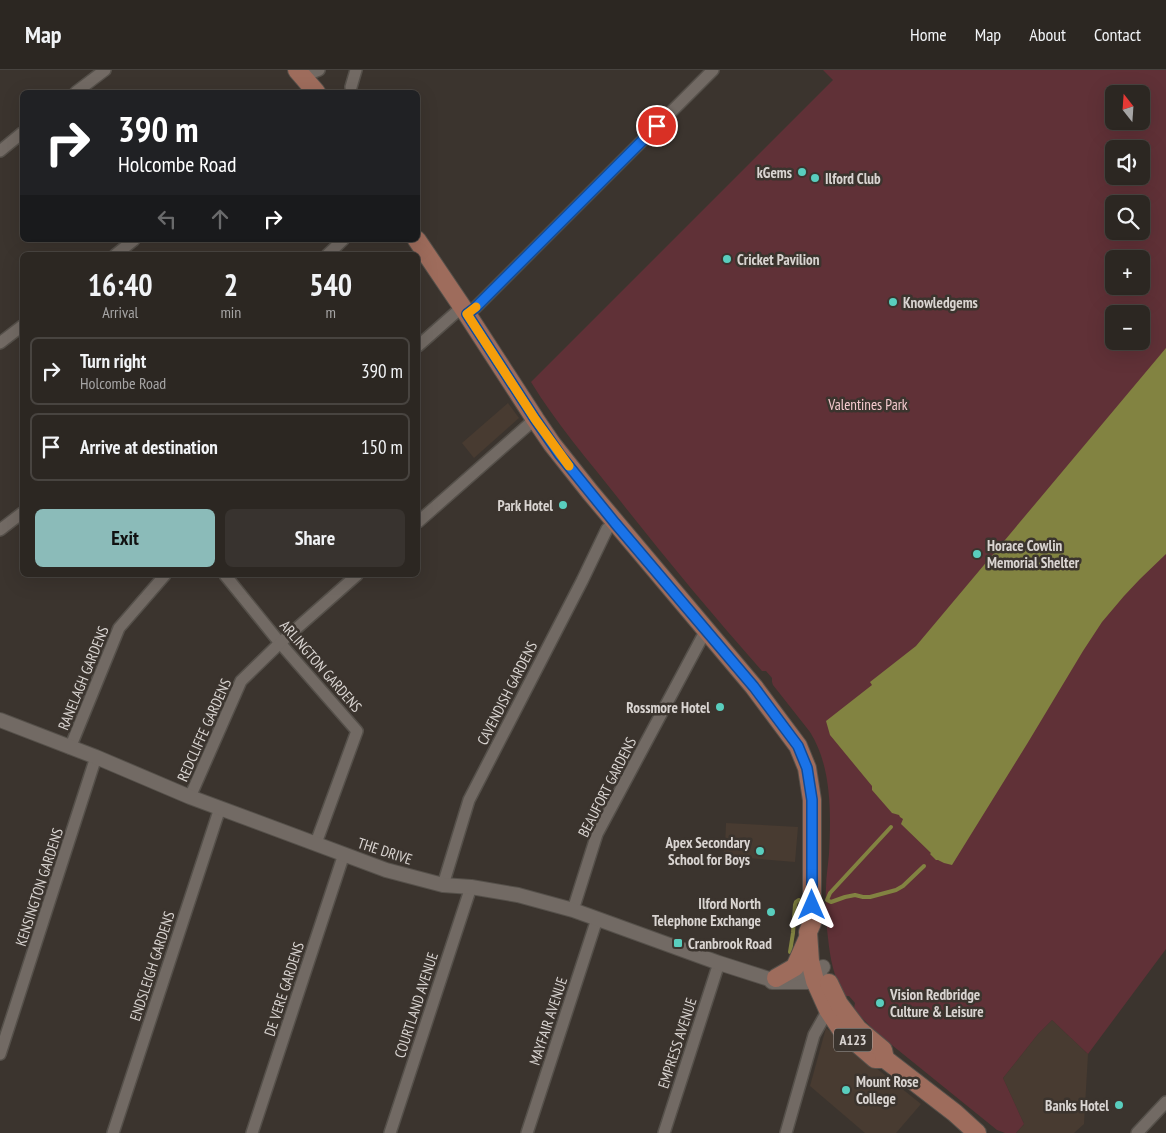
<!DOCTYPE html>
<html lang="en">
<head>
<meta charset="utf-8">
<style>
	body { margin:0; font-family:"PT Sans Narrow",sans-serif; background:#38332f; color:#f1f3f6; height:100vh; display:flex; flex-direction:column; font-size:19px; white-space:nowrap }
	* { box-sizing:border-box; margin:0 }
	p { font-size:16px; color:#a6a5a5 }
	.icon { flex:none; width:28px; height:28px; fill:none; stroke:currentColor; stroke-width:2; stroke-linecap:round; stroke-linejoin:round }
	.map { position:relative; flex:1; overflow:hidden }
	.panel { position:absolute; left:20px; top:182px; width:400px; height:325px; display:flex; flex-direction:column; background:#2c2722; border-radius:8px; box-shadow:0 5px 20px #0002,0 0 0 1px #484440 }
	.panel>* { flex:none }
	.hud { position:absolute; left:20px; top:20px; width:400px; height:152px; border-radius:8px; box-shadow:0 5px 20px #0002,0 0 0 1px #484440; background:#202124; color:#fff; overflow:hidden }
	.needle { width:32px; rotate:343deg }
	.controls { position:absolute; left:1105px; top:15px; display:grid; gap:10px }
	.controls a { display:grid; place-items:center; width:45px; height:45px; border-radius:8px; background:#2c2722; box-shadow:0 5px 20px #0002,0 0 0 1px #484440; font-size:25px }
	.pin { position:absolute; display:grid; place-items:center; width:42px; height:42px; color:#fff; margin:-21px; border:2px solid #fff; border-radius:50%; box-shadow:0 1px 5px #0007 }
	.me { position:absolute; width:55px; margin:-28px; rotate:0deg; stroke-linejoin:round; filter:drop-shadow(0 0 4px #0008) }
	.turn { display:flex; align-items:center; gap:18px; height:105px; padding:0 15px; font-size:22px }
	.turn .icon { width:65px; height:65px; stroke-width:2.5 }
	.turn b { display:block; font-size:35px; line-height:42px }
	.lanes { display:flex; align-items:center; height:48px; padding:0 15px; background:#0003; justify-content:center; gap:25px; direction:ltr }
	.lanes .off { opacity:.35 }
	.eta { display:flex; justify-content:space-evenly; align-items:center; height:85px; text-align:center }
	.eta b { font-size:30px; font-weight:800; line-height:35px }
	.primary-button { display:flex; gap:10px; margin-top:auto; padding:10px 15px }
	.primary-button a { flex:1; height:58px; border-radius:8px; background:#8bbbb9; color:#111; font-size:20px; font-weight:800; line-height:58px; text-align:center }
	.primary-button a+a { background:#38332f; color:#f1f3f6 }
	ul { padding:0; list-style:none }
	li { display:flex; align-items:center; gap:15px; height:68px; margin:0 10px 8px; padding:0 5px; border:2px solid #484440; border-radius:8px }
	li div { flex:1 }
	li b { display:block; font-size:19px }
	li em { font-style:normal }
	header { display:flex; align-items:center; gap:30px; box-sizing:border-box; height:70px; padding:0 25px; background:#2c2722; border-bottom:1px solid #484440 }
	header strong { font-size:24px }
	nav { display:flex; gap:28px; margin-inline-start:auto; font-size:18px }
	.map>svg:first-child { display:block }
	.built { fill:#483b31 }
	.green { fill:#603137; fill-rule:evenodd }
	.water { fill:#828341 }
	.lines { fill:none; stroke-linecap:round; stroke-linejoin:round }
	.stream { stroke:#828341; stroke-width:4 }
	.minor-casing { stroke:#55504a; stroke-width:14 }
	.tertiary-casing { stroke:#55504a; stroke-width:16 }
	.primary-casing { stroke:#55504a; stroke-width:20 }
	.minor { stroke:#726a64; stroke-width:11 }
	.tertiary { stroke:#726a64; stroke-width:14 }
	.primary { stroke:#9e6c5c; stroke-width:18 }
	.route-casing { stroke:#114b97; stroke-width:12 }
	.route { stroke:#1a73e8; stroke-width:9 }
	.slow { stroke:#f59e0b; stroke-width:9 }
	.poi-dot { fill:#59cebe; stroke:#3b342e; stroke-width:2 }
	.labels { text-anchor:middle; dominant-baseline:central; stroke-width:5; stroke-linejoin:round; paint-order:stroke }
	.shield { fill:#3b342e; stroke:#aaa4a0; stroke-width:1 }
	.shield-label { font-size:14px; font-weight:bold; fill:#d9d4d1 }
	.poi-label { font-size:15px; font-weight:bold; fill:#d9d4d1; stroke:#3b342e; text-anchor:start }
	.park-label { font-size:15px; fill:#f4cace; stroke:#3b342e }
	.street-label { font-size:15px; fill:#d9d4d1; stroke:#3b342e }
</style>
</head>
<body>
<header>
<strong>Map</strong>
<nav><a>Home</a><a>Map</a><a>About</a><a>Contact</a></nav>
</header>
<div class="map">
<svg width="1166" height="1063" viewBox="0 0 1166 1063">
	<rect width="100%" height="100%" fill="#3b342e"/>
	<g class="built">
		<path d="M 508,333 L 519,348 L 474,388 L 462,373 Z"/>
		<path d="M 726,753 L 798,757 L 795,792 L 748,788 L 723,784 L 725,778 Z"/>
		<path d="M 1052,950 L 1088,984 L 1084,1054 L 1074,1063 L 1016,1063 L 1024,1054 L 1003,1008 L 1038,964 Z"/>
		<path d="M 826,958 L 921,1034 L 896,1063 L 865,1063 L 810,1016 Z"/>
	</g>
	<path class="green" d="M 823,0 L 1166,0 L 1166,879 L 1088,984 L 1052,950 L 1038,964 L 1003,1008 L 1024,1054 L 1016,1063 L 1005,1063 L 997,1060 L 877,963 L 860,946 L 854,938 L 855,933 L 849,926 L 845,926 C 834,909 830,888 828,868 C 826,851 825,835 826,818 C 826,807 828,796 829,784 C 831,744 832,697 810,662 L 773,615 L 772,612 L 772,608 L 766,601 L 762,601 C 712,544 664,487 618,428 C 588,390 556,353 531,312 L 833,10 ZM 1114,24 L 1141,24 L 1141,51 L 1114,51 ZM 1114,79 L 1141,79 L 1141,106 L 1114,106 ZM 1114,134 L 1141,134 L 1141,161 L 1114,161 ZM 1114,189 L 1141,189 L 1141,216 L 1114,216 ZM 1114,244 L 1141,244 L 1141,271 L 1114,271 Z"/>
	<path class="water" d="M 1166,278 L 1166,484 L 1140,509 L 1124,526 L 1102,552 L 1083,581 L 1027,674 L 952,795 L 944,793 L 938,790 L 936,790 L 930,784 L 931,783 L 901,754 L 903,749 L 900,747 L 899,745 L 892,743 L 872,720 L 872,716 L 830,665 L 826,651 L 872,615 L 870,612 L 916,576 Z"/>
	<g class="lines">
		<g class="stream">
			<path d="M 891,757 L 830,823 L 827,830 L 831,832 L 845,827 L 855,825 L 863,827 L 870,827 L 896,820 L 903,816 L 924,796"/>
			<path d="M 790,882 L 793,863 L 795,835 L 796,832 L 799,830"/>
		</g>
		<defs>
			<g id="minor">
				<path d="M 304,8 L 311,3 L 319,0"/>
				<path d="M 351,17 L 356,0"/>
				<path d="M 76,22 L 105,0"/>
				<path d="M 0,81 L 22,63"/>
				<path d="M 115,185 L 134,170"/>
				<path d="M 327,185 L 343,170"/>
				<path d="M 467,244 L 475,238 L 713,0"/>
				<path d="M 0,273 L 22,256"/>
				<path d="M 418,276 L 462,237"/>
				<path d="M 418,452 L 535,349"/>
				<path d="M 0,460 L 22,443"/>
				<path d="M 225,505 L 280,573 L 357,661 L 316,773"/>
				<path d="M 70,678 L 119,558 L 165,505"/>
				<path d="M 190,727 L 241,611 L 280,573 L 357,505"/>
				<path d="M 443,815 L 469,730 L 582,511 L 607,459 L 615,453"/>
				<path d="M 573,840 L 597,764 L 706,560"/>
				<path d="M 0,984 L 96,687"/>
				<path d="M 113,1063 L 220,738"/>
				<path d="M 252,1063 L 344,784"/>
				<path d="M 390,1063 L 471,817"/>
				<path d="M 527,1063 L 597,849"/>
				<path d="M 664,1063 L 719,893"/>
				<path d="M 786,1063 L 814,965 L 828,940 L 833,938"/>
				<path d="M 1137,1063 L 1166,1032"/>
			</g>
			<g id="tertiary">
				<path d="M 0,650 L 96,687 L 190,727 L 386,800 L 443,815 L 471,817 L 518,825 L 573,840 L 719,893 L 769,909 L 772,912 L 807,912 L 823,909"/>
				<path d="M 784,906 L 823,897"/>
			</g>
			<g id="primary">
				<path d="M 297,0 L 316,22"/>
				<path d="M 417,170 L 467,244 L 535,349 L 552,374 L 590,422 L 754,617 L 798,676 L 807,698 L 812,730 L 812,853 L 808,862 L 810,891 L 815,911 L 828,940 L 840,958 L 846,964 L 875,989 L 885,989"/>
				<path d="M 776,908 L 790,900 L 795,897 L 807,870"/>
				<path d="M 829,913 L 839,934 L 858,959 L 883,980 L 885,989 L 955,1043 L 977,1063"/>
			</g>
		</defs>
		<use href="#minor" class="minor-casing"/>
		<use href="#tertiary" class="tertiary-casing"/>
		<use href="#primary" class="primary-casing"/>
		<use href="#minor" class="minor"/>
		<use href="#tertiary" class="tertiary"/>
		<use href="#primary" class="primary"/>
	</g>
	<g class="lines">
		<defs>
			<path id="route" d="M 657,56 L 475,238 L 467,244 L 535,349 L 560,385 L 615,453 L 754,617 L 798,676 L 807,698 L 812,730 L 812,835"/>
		</defs>
		<use href="#route" class="route-casing"/>
		<use href="#route" class="route"/>
		<path class="slow" d="M 476,237 L 467,244 L 535,349 L 569,396"/>
	</g>
	<g class="poi-dot">
		<circle cx="802" cy="102" r="5"/>
		<circle cx="815" cy="108" r="5"/>
		<circle cx="727" cy="189" r="5"/>
		<circle cx="893" cy="232" r="5"/>
		<circle cx="563" cy="435" r="5"/>
		<circle cx="977" cy="484" r="5"/>
		<circle cx="720" cy="637" r="5"/>
		<circle cx="760" cy="781" r="5"/>
		<circle cx="771" cy="842" r="5"/>
		<rect x="673" y="868" width="10" height="10" rx="2.5"/>
		<circle cx="880" cy="933" r="5"/>
		<circle cx="846" cy="1020" r="5"/>
		<circle cx="1119" cy="1035" r="5"/>
	</g>
	<g class="labels">
		<rect class="shield" x="834" y="958.5" width="38" height="23" rx="4"/>
		<g class="shield-label">
			<text x="853" y="970">A123</text>
		</g>
		<g class="poi-label">
			<text x="792" y="102" text-anchor="end">kGems</text>
			<text x="825" y="108">Ilford Club</text>
			<text x="737" y="189">Cricket Pavilion</text>
			<text x="903" y="232">Knowledgems</text>
			<text x="553" y="435" text-anchor="end">Park Hotel</text>
			<text x="987" y="475">Horace Cowlin<tspan x="987" dy="17">Memorial Shelter</tspan></text>
			<text x="710" y="637" text-anchor="end">Rossmore Hotel</text>
			<text x="750" y="772" text-anchor="end">Apex Secondary<tspan x="750" dy="17">School for Boys</tspan></text>
			<text x="761" y="833" text-anchor="end">Ilford North<tspan x="761" dy="17">Telephone Exchange</tspan></text>
			<text x="688" y="873">Cranbrook Road</text>
			<text x="890" y="924">Vision Redbridge<tspan x="890" dy="17">Culture &amp; Leisure</tspan></text>
			<text x="856" y="1011">Mount Rose<tspan x="856" dy="17">College</tspan></text>
			<text x="1109" y="1035" text-anchor="end">Banks Hotel</text>
		</g>
		<g class="park-label">
			<text x="868" y="334">Valentines Park</text>
		</g>
		<g class="street-label">
			<text transform="translate(321 596) rotate(49)">ARLINGTON GARDENS</text>
			<text transform="translate(83 608) rotate(-68)">RANELAGH GARDENS</text>
			<text transform="translate(507 623) rotate(-63)">CAVENDISH GARDENS</text>
			<text transform="translate(204 660) rotate(-66)">REDCLIFFE GARDENS</text>
			<text transform="translate(607 717) rotate(-63)">BEAUFORT GARDENS</text>
			<text transform="translate(385 781) rotate(18)">THE DRIVE</text>
			<text transform="translate(39 817) rotate(-72)">KENSINGTON GARDENS</text>
			<text transform="translate(152 896) rotate(-72)">ENDSLEIGH GARDENS</text>
			<text transform="translate(284 919) rotate(-72)">DE VERE GARDENS</text>
			<text transform="translate(416 935) rotate(-72)">COURTLAND AVENUE</text>
			<text transform="translate(548 951) rotate(-72)">MAYFAIR AVENUE</text>
			<text transform="translate(677 973) rotate(-72)">EMPRESS AVENUE</text>
		</g>
	</g>
</svg>
<div class="controls">
<a><svg class="needle" viewBox="-14 -14 28 28"><path d="M0-13l5 13h-10z" fill="#e53935"/><path d="M0 13l5-13h-10z" fill="#a6a5a5"/></svg></a>
<a><svg class="icon" aria-label="sound" viewBox="0 0 24 24"><path d="M4 9h4l5-4v14l-5-4H4zM17 9q2 3 0 6"/></svg></a>
<a><svg class="icon" aria-label="search" viewBox="0 0 24 24"><circle cx="10" cy="10" r="6"/><path d="M15 15l6 6"/></svg></a>
<a>+</a>
<a>−</a>
</div>
<div class="pin" style="left:657px;top:56px;background:#d93025"><svg class="icon" aria-label="arrive" viewBox="0 0 24 24"><path d="M6 21V4h12l-3 4 3 4H6"/></svg></div>
<svg class="me" style="left:812px;top:835px" viewBox="-20 -20 40 40"><path d="M0-17L14 15 0 8-14 15z" fill="#1a73e8" stroke="#fff" stroke-width="4"/></svg>
<div class="hud">
<div class="turn"><svg class="icon" aria-label="right" viewBox="0 0 24 24"><path d="M7 20v-9h11M14 6l5 5-5 5"/></svg><div><b>390 m</b>Holcombe Road</div></div>
<div class="lanes"><svg class="icon off" aria-label="left" viewBox="0 0 24 24"><path d="M17 20v-9H6M10 6l-5 5 5 5"/></svg><svg class="icon off" aria-label="ahead" viewBox="0 0 24 24"><path d="M12 20V5M6 11l6-6 6 6"/></svg><svg class="icon" aria-label="right" viewBox="0 0 24 24"><path d="M7 20v-9h11M14 6l5 5-5 5"/></svg></div>
</div>
<section class="panel">
<div class="eta">
<div><b>16:40</b><p>Arrival</p></div>
<div><b>2</b><p>min</p></div>
<div><b>540</b><p>m</p></div>
</div>
<ul>
<li><svg class="icon" aria-label="right" viewBox="0 0 24 24"><path d="M7 20v-9h11M14 6l5 5-5 5"/></svg><div><b>Turn right</b><p>Holcombe Road</p></div><em>390 m</em></li>
<li><svg class="icon" aria-label="arrive" viewBox="0 0 24 24"><path d="M6 21V4h12l-3 4 3 4H6"/></svg><div><b>Arrive at destination</b></div><em>150 m</em></li>
</ul>
<div class="primary-button"><a>Exit</a><a>Share</a></div>
</section>
</div>
</body>
</html>
